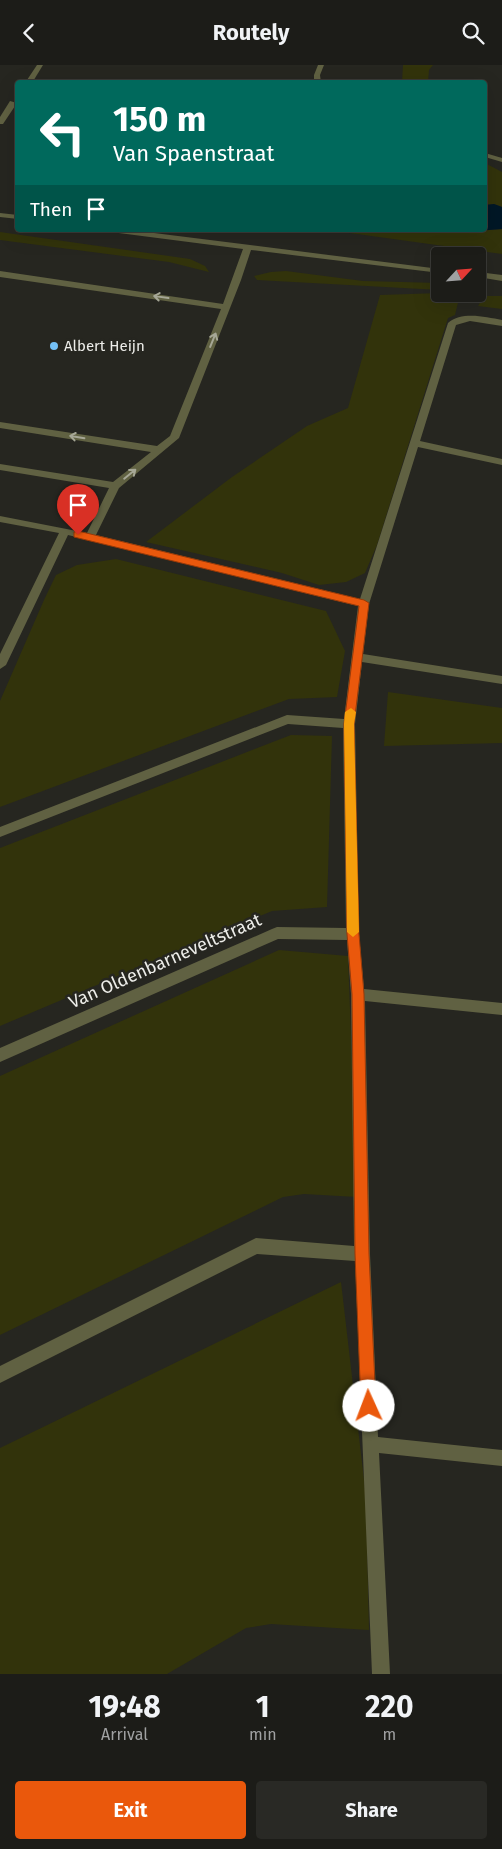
<!DOCTYPE html>
<html lang="en">
<head>
<meta charset="utf-8">
<style>
	body { margin:0; font-family:"Fira Sans",sans-serif; background:#292925; color:#f1f3f6; height:100vh; display:flex; flex-direction:column; font-size:19px; white-space:nowrap }
	* { box-sizing:border-box; margin:0 }
	p { font-size:16px; color:#a0a1a2 }
	.icon { flex:none; width:28px; height:28px; fill:none; stroke:currentColor; stroke-width:2; stroke-linecap:round; stroke-linejoin:round }
	.map { position:relative; height:1609px; overflow:hidden }
	.side { display:flex; flex-direction:column; background:#1c1c18; flex:1 }
	.side>* { flex:none }
	.guide { position:absolute; left:15px; top:15px; width:472px; height:152px; border-radius:5px; box-shadow:0 5px 20px #0002,0 0 0 1px #3a3a37; background:#00695c; color:#fff; overflow:hidden }
	.needle { width:32px; rotate:64deg }
	.fabs { position:absolute; left:431px; top:182px; display:grid; gap:10px }
	.fabs a { display:grid; place-items:center; width:55px; height:55px; border-radius:5px; background:#1c1c18; box-shadow:0 5px 20px #0002,0 0 0 1px #3a3a37; font-size:25px }
	.pin { position:absolute; display:grid; place-items:center; width:42px; height:42px; color:#fff; margin:-51px -21px; border-radius:50% 50% 50% 0; rotate:-45deg; box-shadow:0 0 5px #0007 }
	.pin .icon { rotate:45deg }
	.me { position:absolute; width:55px; margin:-28px; rotate:358deg; stroke-linejoin:round; filter:drop-shadow(0 0 4px #0008) }
	.turn { display:flex; align-items:center; gap:18px; height:105px; padding:0 15px; font-size:22px }
	.turn .icon { width:65px; height:65px; stroke-width:2.5 }
	.turn b { display:block; font-size:35px; line-height:42px }
	.then { display:flex; align-items:center; height:48px; padding:0 15px; background:#0003; gap:10px; font-size:19px }
	.eta { display:flex; justify-content:space-evenly; align-items:center; height:85px; text-align:center }
	.eta b { font-size:30px; font-weight:700; line-height:35px }
	.action { display:flex; gap:10px; margin-top:auto; padding:10px 15px }
	.action a { flex:1; height:58px; border-radius:5px; background:#ea580c; color:#fff; font-size:20px; font-weight:700; line-height:58px; text-align:center }
	.action a+a { background:#292925; color:#f1f3f6 }
	header { display:flex; justify-content:space-between; align-items:center; height:65px; padding:0 15px; background:#1c1c18; font-size:22px; font-weight:700 }
	.map>svg:first-child { display:block }
	.green { fill:#32330b }
	.water { fill:#011726 }
	.lines { fill:none; stroke-linecap:round; stroke-linejoin:round }
	.minor { fill:#606142; fill-rule:evenodd }
	.oneway { stroke:#a6a796 }
	.route { fill:#ea580c; stroke:#983908 }
	.slow { fill:#f59e0b }
	.poi-dot { fill:#74c0f6; stroke:#262620; stroke-width:2 }
	.labels { text-anchor:middle; dominant-baseline:central; stroke-width:5; stroke-linejoin:round; paint-order:stroke }
	.far-poi-label { font-size:15px; fill:#edede9; stroke:#262620; text-anchor:start }
	.street-label { font-size:18px; fill:#edede9; stroke:#262620 }
</style>
</head>
<body>
<header><svg class="icon" aria-label="back" viewBox="0 0 24 24"><path d="M15 5l-7 7 7 7"/></svg>Routely<svg class="icon" aria-label="search" viewBox="0 0 24 24"><circle cx="10" cy="10" r="6"/><path d="M15 15l6 6"/></svg></header>
<div class="map">
<svg width="502" height="1609" viewBox="0 0 502 1609">
	<rect width="100%" height="100%" fill="#262620"/>
	<g class="green">
		<path d="M 403,0 L 433,0 L 429,5 L 428,17 L 402,17 Z"/>
		<path d="M 485,98 L 502,107 L 502,142 L 494,139 L 485,140 Z"/>
		<path d="M 502,164 L 502,189 L 328,165 L 440,165 L 448,168 Z"/>
		<path d="M 0,167 L 190,194 L 205,201 L 209,207 L 169,197 L 0,175 Z"/>
		<path d="M 286,206 L 363,216 L 440,218 L 440,225 L 257,215 L 254,211 L 271,207 Z"/>
		<path d="M 440,228 L 460,229 L 455,250 L 448,253 L 377,480 L 365,508 L 346,517 L 319,520 L 282,508 L 146,477 L 232,412 L 307,361 L 348,343 L 380,230 Z"/>
		<path d="M 484,231 L 502,231 L 502,244 L 478,241 Z"/>
		<path d="M 116,494 L 326,546 L 345,586 L 337,632 L 289,634 L 0,742 L 0,636 L 44,535 L 56,510 L 77,500 Z"/>
		<path d="M 388,627 L 502,643 L 502,678 L 384,681 Z"/>
		<path d="M 291,670 L 332,671 L 327,842 L 272,846 L 0,961 L 0,783 Z"/>
		<path d="M 279,885 L 348,891 L 357,1132 L 304,1129 L 283,1132 L 0,1270 L 0,1011 Z"/>
		<path d="M 341,1217 L 366,1432 L 369,1565 L 271,1559 L 246,1563 L 167,1609 L 0,1609 L 0,1383 Z"/>
	</g>
	<path class="water" d="M 494,139 L 502,142 L 502,164 L 448,168 L 440,165 L 485,165 L 485,140 Z"/>
	<g class="lines">
		<g class="minor">
			<path d="M 37,0 L 43,0 L 32,18 L 25,18 Z"/>
			<path d="M 318,0 L 324,0 L 320,10 L 321,18 L 314,18 L 314,10 Z"/>
			<path d="M 10,36 L 17,38 L 3,59 L 0,59 L 0,52 Z"/>
			<path d="M 485,88 L 502,93 L 502,97 L 485,92 Z"/>
			<path d="M 0,148 L 18,150 L 18,154 L 0,152 Z"/>
			<path d="M 107,165 L 130,165 L 440,204 L 440,208 L 251,185 L 241,215 L 179,373 L 119,423 L 96,470 L 360,534 L 448,258 C 462,246 485,252 502,255 L 502,261 L 470,256 L 456,260 L 420,376 L 502,394 L 502,400 L 418,382 L 369,539 L 363,589 L 502,611 L 502,619 L 362,597 L 355,659 L 359,869 L 364,924 L 502,938 L 502,950 L 365,936 L 370,1189 L 378,1372 L 502,1385 L 502,1401 L 379,1388 L 390,1609 L 372,1609 L 355,1196 L 257,1189 L 0,1318 L 0,1301 L 256,1173 L 354,1181 L 351,929 L 347,875 L 278,874 L 0,997 L 0,983 L 272,864 L 277,862 L 346,863 L 343,663 L 288,659 L 0,772 L 0,762 L 287,650 L 344,654 L 358,541 L 68,470 L 6,600 L 0,604 L 0,589 L 59,468 L 0,457 L 0,451 L 87,468 L 109,423 L 0,405 L 0,399 L 113,417 L 151,387 L 0,363 L 0,357 L 157,381 L 170,371 L 221,244 L 0,212 L 0,206 L 223,239 L 243,184 L 111,167 Z"/>
			<path d="M 478,207 L 502,210 L 502,216 L 478,212 Z"/>
		</g>
	</g>
	<defs><path id="oneway-shaft" d="M-6 0H5M1.5-3L5.5 0L1.5 3" fill="none" stroke-width="1.6" stroke-linecap="round" stroke-linejoin="round" transform="scale(1.25)"/></defs>
	<g class="oneway">
		<use href="#oneway-shaft" transform="translate(161 232) rotate(-172)"/>
		<use href="#oneway-shaft" transform="translate(213 275) rotate(-68)"/>
		<use href="#oneway-shaft" transform="translate(77 372) rotate(-171)"/>
		<use href="#oneway-shaft" transform="translate(130 409) rotate(-39)"/>
	</g>
	<path class="route" d="M 78,466 L 364,535 L 369,538 L 354,659 L 359,869 L 364,929 L 369,1189 L 376,1341 L 374,1346 L 369,1348 L 364,1346 L 361,1341 L 355,1189 L 352,929 L 347,869 L 344,659 L 359,541 L 74,472 L 74,467 Z"/>
	<path class="slow" d="M 351,643 L 356,647 L 354,659 L 359,867 L 353,872 L 347,867 L 344,659 L 345,647 Z"/>
	<circle class="poi-dot" cx="54" cy="281" r="5"/>
	<g class="labels">
		<g class="far-poi-label">
			<text x="64" y="281">Albert Heijn</text>
		</g>
		<g class="street-label">
			<text transform="translate(165 896) rotate(-24)">Van Oldenbarneveltstraat</text>
		</g>
	</g>
</svg>
<div class="fabs">
<a><svg class="needle" viewBox="-14 -14 28 28"><path d="M0-13l5 13h-10z" fill="#e53935"/><path d="M0 13l5-13h-10z" fill="#a0a1a2"/></svg></a>
</div>
<div class="pin" style="left:78px;top:470px;background:#d93025"><svg class="icon" aria-label="arrive" viewBox="0 0 24 24"><path d="M6 21V4h12l-3 4 3 4H6"/></svg></div>
<svg class="me" style="left:369px;top:1341px" viewBox="-20 -20 40 40"><circle r="19" fill="#fff"/><path d="M0-13L10 11 0 6-10 11z" fill="#ea580c"/></svg>
<div class="guide">
<div class="turn"><svg class="icon" aria-label="left" viewBox="0 0 24 24"><path d="M17 20v-9H6M10 6l-5 5 5 5"/></svg><div><b>150 m</b>Van Spaenstraat</div></div>
<div class="then">Then<svg class="icon" aria-label="arrive" viewBox="0 0 24 24"><path d="M6 21V4h12l-3 4 3 4H6"/></svg></div>
</div>
</div>
<section class="side">
<div class="eta">
<div><b>19:48</b><p>Arrival</p></div>
<div><b>1</b><p>min</p></div>
<div><b>220</b><p>m</p></div>
</div>
<div class="action"><a>Exit</a><a>Share</a></div>
</section>
</body>
</html>
